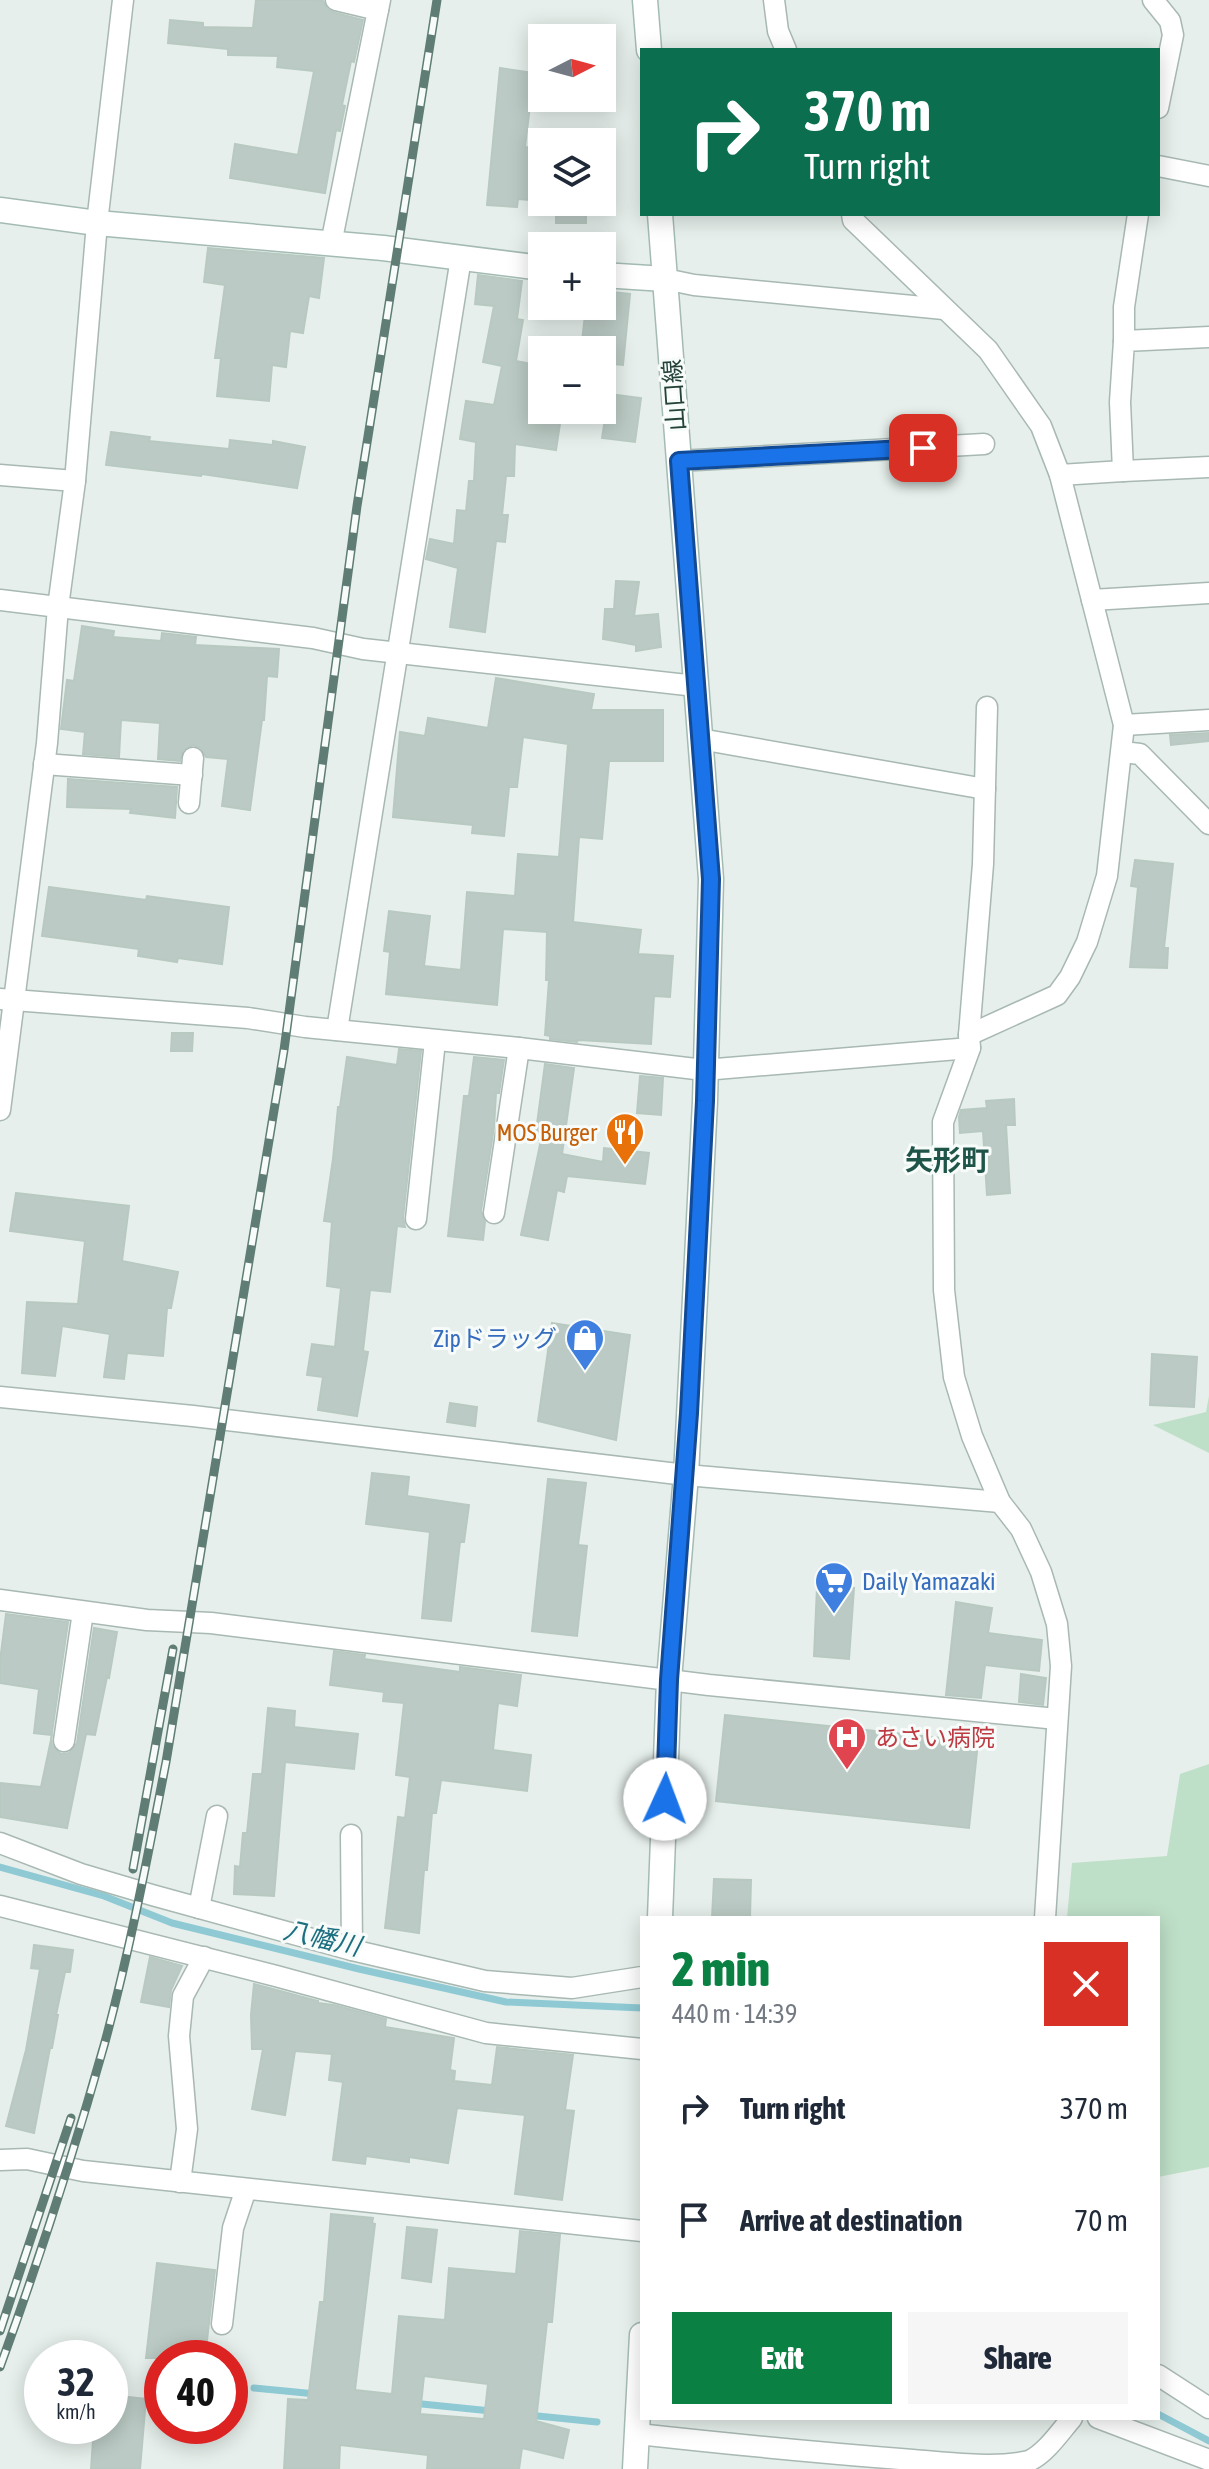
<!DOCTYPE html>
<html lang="en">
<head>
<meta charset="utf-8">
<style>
	body { margin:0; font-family:"Asap Condensed","Noto Sans JP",sans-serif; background:#f6f6f7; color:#1f2937; height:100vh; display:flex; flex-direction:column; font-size:30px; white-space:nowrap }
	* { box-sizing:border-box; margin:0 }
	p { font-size:26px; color:#747a83 }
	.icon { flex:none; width:44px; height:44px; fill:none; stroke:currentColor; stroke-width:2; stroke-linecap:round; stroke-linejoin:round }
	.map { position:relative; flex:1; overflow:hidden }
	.sheet { position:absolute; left:640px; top:1916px; width:520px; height:504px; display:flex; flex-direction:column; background:#fff; border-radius:0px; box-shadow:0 4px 20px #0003 }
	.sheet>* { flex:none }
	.guide { position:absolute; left:640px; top:48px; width:520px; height:168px; border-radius:0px; box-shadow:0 4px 20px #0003; background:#0b6e4f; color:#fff; overflow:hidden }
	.needle { width:52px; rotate:84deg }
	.fabs { position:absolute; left:528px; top:24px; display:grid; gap:16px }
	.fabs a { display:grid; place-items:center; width:88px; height:88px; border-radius:0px; background:#fff; box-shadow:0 4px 20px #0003; font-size:40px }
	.speed { position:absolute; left:24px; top:2340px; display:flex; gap:16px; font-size:40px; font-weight:700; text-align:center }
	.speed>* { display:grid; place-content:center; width:104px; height:104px; border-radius:50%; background:#fff; box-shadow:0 4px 20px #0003; line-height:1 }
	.speed small { font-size:20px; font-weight:400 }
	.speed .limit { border:12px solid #d22; background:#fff; color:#111 }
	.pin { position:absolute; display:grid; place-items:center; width:68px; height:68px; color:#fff; margin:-34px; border-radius:16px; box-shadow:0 4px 12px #0006 }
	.me { position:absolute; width:88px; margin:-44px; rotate:2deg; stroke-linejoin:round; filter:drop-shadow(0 0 6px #0008) }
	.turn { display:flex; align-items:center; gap:28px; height:168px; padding:0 32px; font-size:36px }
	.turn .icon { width:104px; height:104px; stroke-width:2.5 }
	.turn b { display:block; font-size:56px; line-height:68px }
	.round { display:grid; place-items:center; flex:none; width:84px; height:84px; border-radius:0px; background:#f6f6f7 }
	.headline { display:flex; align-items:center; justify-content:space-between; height:136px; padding:0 32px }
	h1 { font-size:48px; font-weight:800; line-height:60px; color:#0b8043 }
	.primary-button { display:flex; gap:16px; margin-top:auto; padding:16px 32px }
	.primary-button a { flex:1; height:92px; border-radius:0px; background:#0b8043; color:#fff; font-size:32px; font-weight:800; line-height:92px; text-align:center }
	.primary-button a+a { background:#f6f6f7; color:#1f2937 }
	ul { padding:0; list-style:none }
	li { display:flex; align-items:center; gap:24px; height:112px; padding:0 32px }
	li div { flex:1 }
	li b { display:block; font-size:30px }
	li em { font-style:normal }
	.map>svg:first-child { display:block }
	.green { fill:#bfe0c8 }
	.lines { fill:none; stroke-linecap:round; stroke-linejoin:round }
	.stream { stroke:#8ec9d4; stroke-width:7 }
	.building { fill:#bbcac4; stroke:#b8c9c2; stroke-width:2; fill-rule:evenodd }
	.street-casing { stroke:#a8b8b2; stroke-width:23 }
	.secondary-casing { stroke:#a4bbb3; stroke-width:27 }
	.street { stroke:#fff; stroke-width:20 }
	.secondary { stroke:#fff; stroke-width:24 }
	.rail-casing { stroke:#5f7d75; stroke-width:9 }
	.rail { stroke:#f7fbf9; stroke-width:6; stroke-dasharray:18; stroke-linecap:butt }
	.route-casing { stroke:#114b97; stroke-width:20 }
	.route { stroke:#1a73e8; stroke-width:14 }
	.labels { text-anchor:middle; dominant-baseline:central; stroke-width:6; stroke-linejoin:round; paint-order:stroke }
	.street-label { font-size:24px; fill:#24423a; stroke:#f7fbf9 }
	.food-label { font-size:24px; fill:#c56008; stroke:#f7fbf9; text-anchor:end }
	.shop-label { font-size:24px; fill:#366cbe; stroke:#f7fbf9; text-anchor:end }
	.health-label { font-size:24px; fill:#be3a42; stroke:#f7fbf9; text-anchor:start }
	.water-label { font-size:26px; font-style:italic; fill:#1c6f80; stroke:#f7fbf9 }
	.quarter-label { font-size:28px; font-weight:bold; fill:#1f5548; stroke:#f7fbf9 }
</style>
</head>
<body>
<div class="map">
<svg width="1209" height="2469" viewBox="0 0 1209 2469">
	<rect width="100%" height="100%" fill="#e6efeb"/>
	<g class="green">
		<path d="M 1209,1396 L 1209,1453 L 1153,1425 L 1206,1412 Z"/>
		<path d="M 1209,1764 L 1209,2167 L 1158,2177 L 1158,1918 L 1067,1918 L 1072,1863 L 1167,1856 L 1180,1774 Z"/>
	</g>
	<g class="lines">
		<g class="stream">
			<path d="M 0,1867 L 104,1896 L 172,1923 L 359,1969 L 506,2002 L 642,2008"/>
			<path d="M 254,2388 L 316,2394"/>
			<path d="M 412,2403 L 491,2411"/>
			<path d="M 1158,2414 L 1209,2441"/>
			<path d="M 528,2415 L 597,2422"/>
		</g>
	</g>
	<g class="building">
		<path d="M 256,0 L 317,0 L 323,1 L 327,9 L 332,12 L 363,20 L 354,62 L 351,61 L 342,105 L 345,106 L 340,131 L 336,130 L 325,193 L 230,178 L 235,144 L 298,155 L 314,71 L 277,67 L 278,56 L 228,55 L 228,49 L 168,43 L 170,20 L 203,23 L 203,27 L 253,28 Z"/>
		<path d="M 500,68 L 534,73 L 525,147 L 542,149 L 542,201 L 518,199 L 517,207 L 487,205 Z"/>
		<rect x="556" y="202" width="30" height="21"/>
		<path d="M 208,248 L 324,258 L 319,298 L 309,296 L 303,333 L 290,331 L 286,367 L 272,365 L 269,401 L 217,396 L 221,358 L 215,358 L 225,285 L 204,282 Z"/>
		<path d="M 478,275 L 522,281 L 517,319 L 523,320 L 516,361 L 542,366 L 542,414 L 561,417 L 556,450 L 515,444 L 514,476 L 506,476 L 502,515 L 508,515 L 505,542 L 496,541 L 485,632 L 450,627 L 458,568 L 426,559 L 430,539 L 454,544 L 457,510 L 466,511 L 469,481 L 474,481 L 476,442 L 460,439 L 466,401 L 494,405 L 502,366 L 483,362 L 494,306 L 475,304 Z"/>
		<path d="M 602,291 L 630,294 L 623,365 L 602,363 L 602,350 L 581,350 L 586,306 L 602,306 Z"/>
		<path d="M 609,394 L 641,398 L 635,442 L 602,438 Z"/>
		<path d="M 111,432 L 150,437 L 149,441 L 229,449 L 230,440 L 273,445 L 273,441 L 305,447 L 297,488 L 202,474 L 201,476 L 106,465 Z"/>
		<path d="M 616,581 L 639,582 L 634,616 L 658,614 L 661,647 L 636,651 L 636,645 L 603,639 L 605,609 L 614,609 Z"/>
		<path d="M 82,626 L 114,631 L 113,637 L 161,641 L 162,633 L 196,637 L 195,645 L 279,649 L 277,677 L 267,676 L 264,720 L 262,720 L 250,810 L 222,806 L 228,759 L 206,757 L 201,748 L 193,745 L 183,750 L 180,761 L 158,759 L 160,723 L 121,720 L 119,757 L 83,754 L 85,732 L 61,729 L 67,680 L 74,681 Z"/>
		<path d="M 496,678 L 594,694 L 591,710 L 663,710 L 663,761 L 609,761 L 602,839 L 579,837 L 573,922 L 641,930 L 638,954 L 673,956 L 670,997 L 654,996 L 651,1044 L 578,1040 L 577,1042 L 550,1039 L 550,1036 L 545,1035 L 549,980 L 546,980 L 547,932 L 503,929 L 497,1005 L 386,994 L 390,952 L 384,951 L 389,911 L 430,916 L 424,966 L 461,970 L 467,892 L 515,896 L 518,854 L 559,857 L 568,744 L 523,737 L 517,787 L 509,787 L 504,836 L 472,833 L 473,825 L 393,817 L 400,732 L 425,736 L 428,718 L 488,728 Z"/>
		<path d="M 1209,733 L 1209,741 L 1171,745 L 1170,735 Z"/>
		<path d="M 68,779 L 177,787 L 175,818 L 130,813 L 131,809 L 67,807 Z"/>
		<path d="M 1135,860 L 1173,864 L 1164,948 L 1168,948 L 1167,968 L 1130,967 L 1138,887 L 1131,886 Z"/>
		<path d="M 49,887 L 146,900 L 147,896 L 229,907 L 222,964 L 178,958 L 177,962 L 138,956 L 139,949 L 42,936 Z"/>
		<path d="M 172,1033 L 193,1033 L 192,1051 L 171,1051 Z"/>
		<path d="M 399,1049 L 421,1051 L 403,1218 L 405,1227 L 397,1226 L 390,1292 L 370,1290 L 363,1351 L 368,1352 L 357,1416 L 318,1410 L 323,1377 L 307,1375 L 312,1344 L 335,1347 L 341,1288 L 327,1286 L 332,1222 L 324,1221 L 333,1159 L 338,1107 L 340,1107 L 347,1057 L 397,1065 Z"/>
		<path d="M 474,1057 L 504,1060 L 499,1093 L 496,1093 L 494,1127 L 481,1211 L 485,1222 L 483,1240 L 448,1236 L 464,1096 L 469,1096 Z"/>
		<path d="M 545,1064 L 574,1068 L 562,1154 L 603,1162 L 604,1148 L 649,1153 L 645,1184 L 567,1176 L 564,1192 L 557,1190 L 548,1240 L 521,1235 L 541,1140 L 535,1139 Z"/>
		<path d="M 640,1076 L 663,1078 L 661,1115 L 637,1113 Z"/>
		<path d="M 1014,1099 L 1015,1125 L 1006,1125 L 1010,1193 L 987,1195 L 983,1131 L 960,1133 L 959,1117 L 961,1110 L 987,1108 L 986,1101 Z"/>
		<path d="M 16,1193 L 129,1206 L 122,1261 L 178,1272 L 171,1308 L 167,1308 L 163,1356 L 127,1353 L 124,1379 L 104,1377 L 110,1334 L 62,1326 L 55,1376 L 22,1373 L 27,1302 L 78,1304 L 85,1241 L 10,1231 Z"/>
		<path d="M 552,1323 L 630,1335 L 616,1440 L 538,1421 Z"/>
		<path d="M 1152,1354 L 1197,1357 L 1194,1407 L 1150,1405 Z"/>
		<path d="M 450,1403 L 477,1407 L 475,1426 L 447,1422 Z"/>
		<path d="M 372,1473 L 409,1477 L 407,1496 L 469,1505 L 464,1542 L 460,1542 L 451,1621 L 422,1618 L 430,1532 L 366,1524 Z"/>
		<path d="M 548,1479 L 586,1483 L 578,1545 L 587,1546 L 577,1636 L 532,1631 Z"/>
		<path d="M 817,1587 L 854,1588 L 849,1659 L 814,1656 Z"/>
		<path d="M 956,1602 L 992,1608 L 988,1633 L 1042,1640 L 1039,1671 L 985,1665 L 981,1698 L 946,1695 Z"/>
		<path d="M 6,1614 L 68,1622 L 51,1739 L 52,1746 L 61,1754 L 69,1753 L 77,1743 L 94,1628 L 117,1632 L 109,1678 L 107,1677 L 95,1735 L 86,1734 L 67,1828 L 0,1817 L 0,1783 L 41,1787 L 52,1735 L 34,1733 L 39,1689 L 0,1683 L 0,1661 Z"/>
		<path d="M 334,1651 L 365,1655 L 364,1659 L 460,1672 L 460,1667 L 521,1675 L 517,1706 L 498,1703 L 493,1750 L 531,1755 L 527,1791 L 441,1780 L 436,1813 L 432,1813 L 427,1870 L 424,1870 L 419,1933 L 385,1928 L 398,1817 L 405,1818 L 410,1777 L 396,1775 L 404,1703 L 383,1701 L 384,1692 L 330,1685 Z"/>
		<path d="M 1021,1674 L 1046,1678 L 1043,1705 L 1019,1702 Z"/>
		<path d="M 268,1708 L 295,1711 L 294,1727 L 358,1734 L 354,1769 L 285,1762 L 274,1896 L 234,1894 L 235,1866 L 240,1867 L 243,1833 L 247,1833 L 253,1774 L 262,1774 Z"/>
		<path d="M 725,1715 L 978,1742 L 969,1828 L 716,1801 Z"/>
		<path d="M 714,1879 L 751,1880 L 750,1918 L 712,1918 Z"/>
		<path d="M 34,1945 L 73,1950 L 70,1972 L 65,1972 L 56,2015 L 58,2015 L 52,2048 L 50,2048 L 34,2133 L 6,2126 L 26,2050 L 40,1969 L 31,1968 Z"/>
		<path d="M 150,1957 L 182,1966 L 171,1990 L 169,2007 L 141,2002 Z"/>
		<path d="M 254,1984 L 318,2001 L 318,2003 L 334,2005 L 386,2019 L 385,2027 L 454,2038 L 450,2070 L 455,2071 L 454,2081 L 492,2085 L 497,2047 L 573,2055 L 565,2110 L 574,2111 L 562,2200 L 515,2194 L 525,2115 L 457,2108 L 448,2163 L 409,2157 L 409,2162 L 366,2156 L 365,2164 L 333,2160 L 343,2082 L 329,2080 L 332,2054 L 295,2051 L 285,2115 L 252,2109 L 263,2049 L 252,2049 L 251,2015 Z"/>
		<path d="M 331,2214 L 373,2218 L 372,2223 L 375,2224 L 355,2390 L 392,2394 L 399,2316 L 445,2320 L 449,2268 L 516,2274 L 520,2231 L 560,2235 L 552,2322 L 547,2322 L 536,2421 L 569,2430 L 563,2458 L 522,2448 L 519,2469 L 427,2469 L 428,2455 L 340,2445 L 339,2469 L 284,2469 L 288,2399 L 308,2400 L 320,2302 L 324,2302 ZM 424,2376 L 488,2384 L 484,2419 L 420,2414 Z"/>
		<path d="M 407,2227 L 437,2230 L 431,2282 L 402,2278 Z"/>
		<path d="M 157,2263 L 215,2270 L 205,2358 L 146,2358 Z"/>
		<path d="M 110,2395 L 146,2399 L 140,2469 L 91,2469 L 94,2426 L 110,2426 Z"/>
	</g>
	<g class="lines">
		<defs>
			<g id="street">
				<path d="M 336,0 L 378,10"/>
				<path d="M 774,0 L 778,31 L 786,50"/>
				<path d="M 1153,0 L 1170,21 L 1173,35 L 1158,108"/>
				<path d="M 1158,166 L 1209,176"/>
				<path d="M 852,214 L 853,220 L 988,350 L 1041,426 L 1060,475 L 1124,725 L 1107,876 L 1087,942 L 1070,977 L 1057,995 L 969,1035 L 970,1048 L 943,1122 L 944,1290 L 954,1377 L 972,1436 L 1000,1502 L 1021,1529 L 1041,1572 L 1057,1624 L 1061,1666 L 1045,1918"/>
				<path d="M 331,244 L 380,0"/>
				<path d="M 665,279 L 694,285 L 944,309"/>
				<path d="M 1124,341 L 1124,307 L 1138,214"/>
				<path d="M 679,461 L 984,444"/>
				<path d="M 1123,471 L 1209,467"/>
				<path d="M 0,475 L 75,481"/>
				<path d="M 1060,475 L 1123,471 L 1120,402 L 1124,341 L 1209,337"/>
				<path d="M 0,600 L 313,638 L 363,649 L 696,686"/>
				<path d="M 1092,600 L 1209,593"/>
				<path d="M 1124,725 L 1209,720"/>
				<path d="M 700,739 L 985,789"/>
				<path d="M 1122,752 L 1140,754 L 1209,824"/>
				<path d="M 44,764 L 192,775"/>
				<path d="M 189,803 L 193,758"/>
				<path d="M 0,999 L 248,1018 L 305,1027 L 519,1048 L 704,1070 L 970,1048"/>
				<path d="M 337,1030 L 461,258"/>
				<path d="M 969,1035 L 983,864 L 987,707"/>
				<path d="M 0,1110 L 47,743 L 58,607 L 75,481 L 97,223 L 123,0"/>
				<path d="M 494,1213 L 519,1048"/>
				<path d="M 416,1219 L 435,1041"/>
				<path d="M 0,1397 L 193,1416 L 686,1475 L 1000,1502"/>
				<path d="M 0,1600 L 147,1620 L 211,1623 L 709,1685 L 1057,1719"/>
				<path d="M 64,1741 L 83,1612"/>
				<path d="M 351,1835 L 352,1950"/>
				<path d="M 0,1843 L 81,1874 L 152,1895 L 352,1950 L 485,1981 L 572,1988 L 642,1977"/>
				<path d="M 0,1906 L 276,1976 L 486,2033 L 642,2049"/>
				<path d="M 199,1908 L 217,1816"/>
				<path d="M 0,2160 L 27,2159 L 83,2171 L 642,2231"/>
				<path d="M 180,2182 L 187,2129 L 179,2036 L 183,1996 L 204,1957"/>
				<path d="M 222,2324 L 233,2228 L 246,2189"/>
				<path d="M 1158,2375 L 1209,2408"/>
				<path d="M 1098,2418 L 1209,2460"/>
				<path d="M 638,2434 C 729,2444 821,2453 913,2460 C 947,2463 997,2469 1029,2461 C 1046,2453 1060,2432 1072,2418"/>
			</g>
			<g id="secondary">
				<path d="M 645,0 L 649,50"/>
				<path d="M 0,210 L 97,223 L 383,248 L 542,268"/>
				<path d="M 602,275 L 665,279"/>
				<path d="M 660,1918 L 669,1680 L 686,1475 L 705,1101 L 711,879 L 660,214"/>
				<path d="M 635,2469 L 642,2335"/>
			</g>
		</defs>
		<use href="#street" class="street-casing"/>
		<use href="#secondary" class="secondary-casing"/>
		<use href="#street" class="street"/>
		<use href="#secondary" class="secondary"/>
		<defs>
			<g id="rail">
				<path d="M 133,1869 L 173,1649"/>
				<path d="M 0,2331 L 71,2118"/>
				<path d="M 0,2367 C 39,2260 74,2152 105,2042 C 130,1950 148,1855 166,1762 L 284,1050 L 357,506 L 437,0"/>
			</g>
		</defs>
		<use href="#rail" class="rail-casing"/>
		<use href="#rail" class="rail"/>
	</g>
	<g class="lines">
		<defs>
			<path id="route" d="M 665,1799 L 669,1680 L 689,1413 L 705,1101 L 711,879 L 679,461 L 923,448"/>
		</defs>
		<use href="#route" class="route-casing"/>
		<use href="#route" class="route"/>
	</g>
	<defs>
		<symbol id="restaurant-pin" viewBox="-11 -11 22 30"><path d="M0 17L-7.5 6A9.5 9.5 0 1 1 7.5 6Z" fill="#e8710a" stroke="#f7fbf9"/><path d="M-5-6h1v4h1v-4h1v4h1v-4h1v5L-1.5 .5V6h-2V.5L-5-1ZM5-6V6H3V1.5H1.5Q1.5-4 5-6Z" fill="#fff"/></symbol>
		<symbol id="shop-pin" viewBox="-11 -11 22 30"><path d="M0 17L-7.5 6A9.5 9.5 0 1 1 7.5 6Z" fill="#3f7fe0" stroke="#f7fbf9"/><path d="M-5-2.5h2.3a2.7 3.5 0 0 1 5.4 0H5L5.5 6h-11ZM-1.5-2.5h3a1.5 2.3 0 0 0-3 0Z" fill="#fff"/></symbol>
		<symbol id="supermarket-pin" viewBox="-11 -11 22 30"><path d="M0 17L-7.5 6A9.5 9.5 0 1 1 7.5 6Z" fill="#3f7fe0" stroke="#f7fbf9"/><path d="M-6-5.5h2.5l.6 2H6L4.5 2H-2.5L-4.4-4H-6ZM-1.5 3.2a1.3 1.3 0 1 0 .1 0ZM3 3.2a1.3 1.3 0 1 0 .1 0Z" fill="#fff"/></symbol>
		<symbol id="hospital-pin" viewBox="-11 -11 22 30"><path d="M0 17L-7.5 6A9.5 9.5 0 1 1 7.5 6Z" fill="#e0444e" stroke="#f7fbf9"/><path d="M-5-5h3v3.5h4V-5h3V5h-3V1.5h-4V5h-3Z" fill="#fff"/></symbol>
	</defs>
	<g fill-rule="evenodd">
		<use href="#restaurant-pin" x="603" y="1110" width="44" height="60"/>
		<use href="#shop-pin" x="563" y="1316" width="44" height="60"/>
		<use href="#supermarket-pin" x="812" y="1559" width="44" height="60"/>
		<use href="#hospital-pin" x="825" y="1715" width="44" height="60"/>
	</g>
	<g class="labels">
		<g class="street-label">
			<text transform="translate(674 395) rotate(-94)">山口線</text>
		</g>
		<g class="food-label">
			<text x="597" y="1132">MOS Burger</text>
		</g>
		<g class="shop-label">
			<text x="557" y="1338">Zipドラッグ</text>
			<text x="862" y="1581" text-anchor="start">Daily Yamazaki</text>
		</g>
		<g class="health-label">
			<text x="875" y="1737">あさい病院</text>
		</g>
		<g class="water-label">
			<text transform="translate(322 1938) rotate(13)">八幡川</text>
		</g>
		<g class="quarter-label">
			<text x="947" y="1160">矢形町</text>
		</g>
	</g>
</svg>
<div class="fabs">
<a><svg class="needle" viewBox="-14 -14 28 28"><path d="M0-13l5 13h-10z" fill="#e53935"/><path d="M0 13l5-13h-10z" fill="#747a83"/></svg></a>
<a><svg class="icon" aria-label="layers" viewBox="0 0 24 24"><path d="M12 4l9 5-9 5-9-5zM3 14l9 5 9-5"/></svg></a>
<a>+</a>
<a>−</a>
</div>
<div class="speed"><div>32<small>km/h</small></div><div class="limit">40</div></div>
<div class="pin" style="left:923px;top:448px;background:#d93025"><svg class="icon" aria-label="arrive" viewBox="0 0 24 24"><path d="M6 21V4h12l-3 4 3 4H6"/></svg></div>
<svg class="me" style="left:665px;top:1799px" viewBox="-20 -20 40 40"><circle r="19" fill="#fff"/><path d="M0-13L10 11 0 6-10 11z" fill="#1a73e8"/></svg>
<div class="guide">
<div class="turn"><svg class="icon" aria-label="right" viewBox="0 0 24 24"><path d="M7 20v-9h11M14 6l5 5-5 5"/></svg><div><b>370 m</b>Turn right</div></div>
</div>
<section class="sheet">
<div class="headline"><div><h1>2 min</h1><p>440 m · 14:39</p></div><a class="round" style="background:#d93025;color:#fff"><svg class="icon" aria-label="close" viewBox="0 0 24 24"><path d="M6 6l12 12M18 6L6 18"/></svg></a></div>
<ul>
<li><svg class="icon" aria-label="right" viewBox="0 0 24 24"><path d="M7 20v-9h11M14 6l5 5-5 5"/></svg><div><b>Turn right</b></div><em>370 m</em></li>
<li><svg class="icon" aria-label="arrive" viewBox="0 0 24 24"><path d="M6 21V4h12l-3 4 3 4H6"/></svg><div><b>Arrive at destination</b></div><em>70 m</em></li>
</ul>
<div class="primary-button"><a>Exit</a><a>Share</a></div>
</section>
</div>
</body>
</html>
